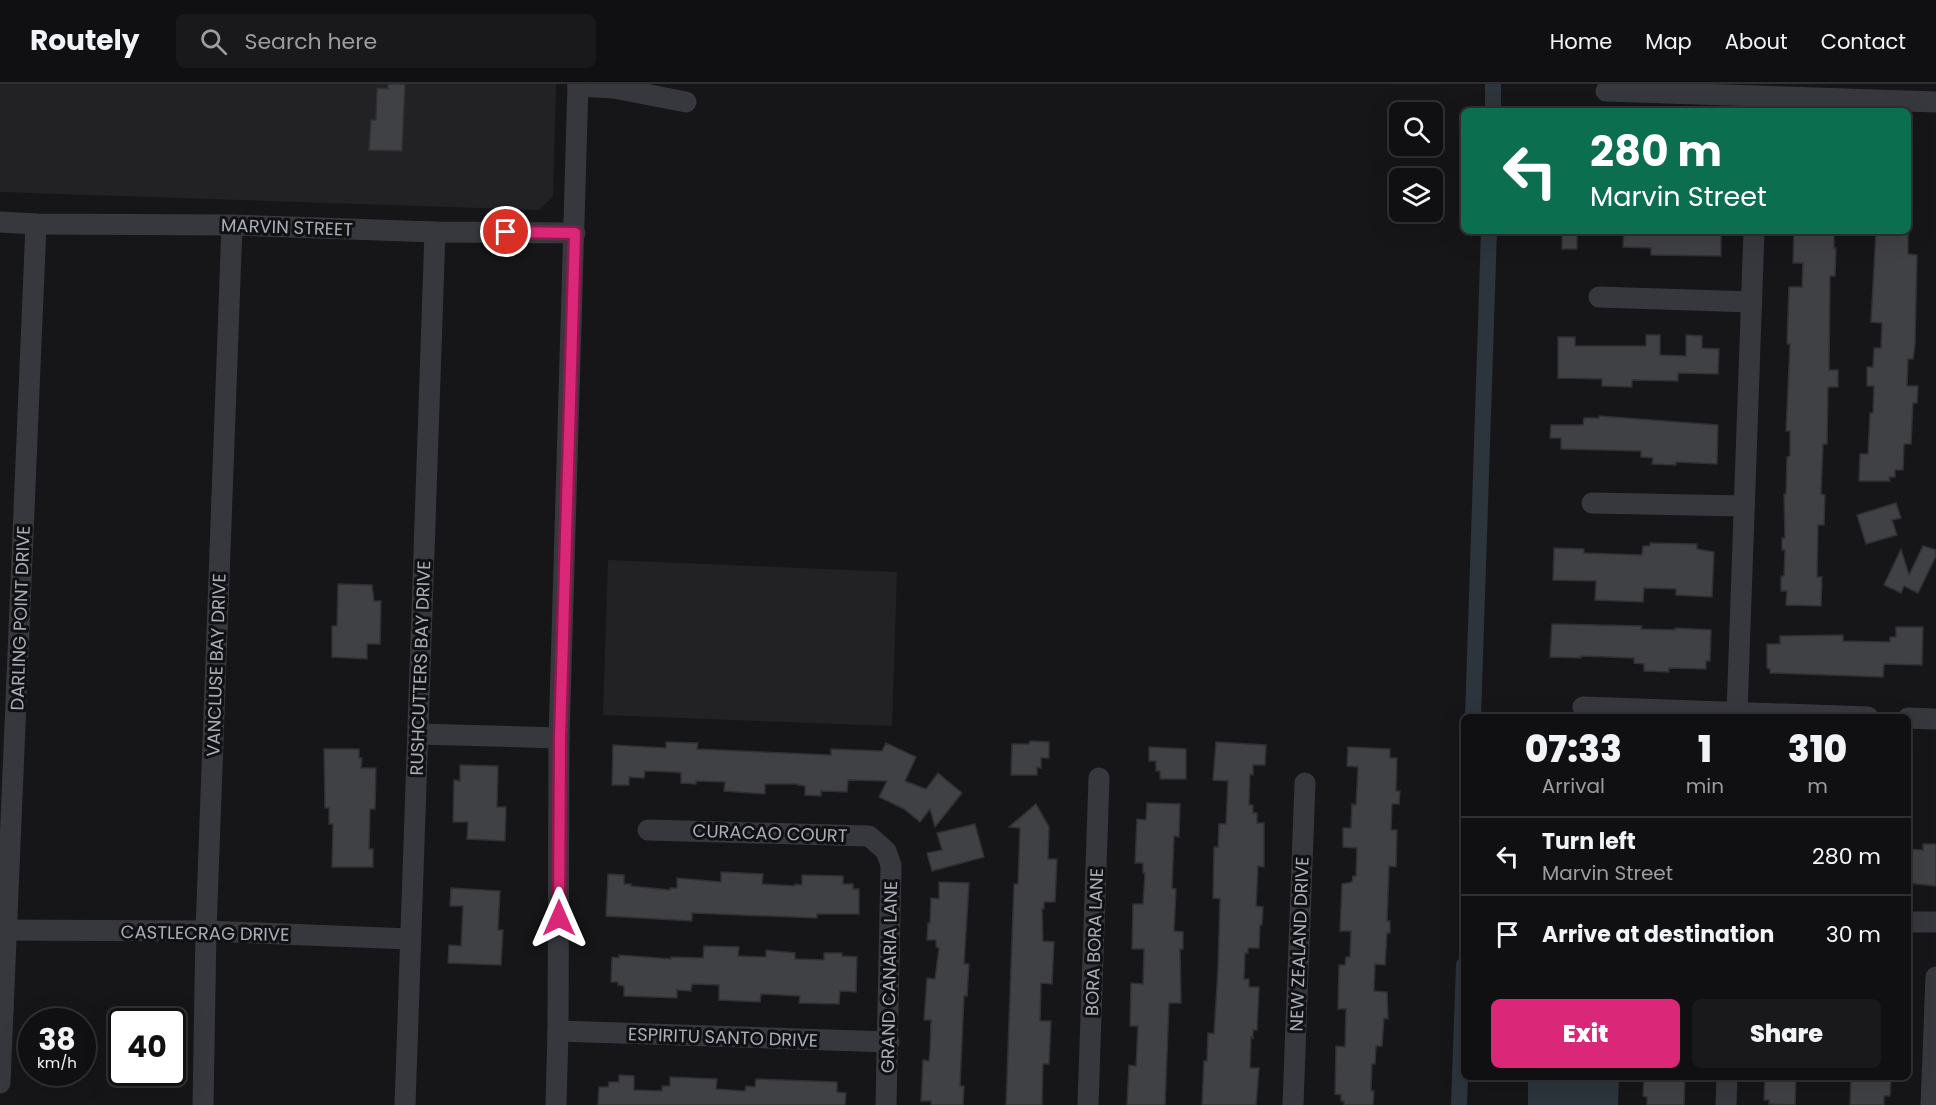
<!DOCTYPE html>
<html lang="en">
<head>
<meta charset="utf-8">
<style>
	body { margin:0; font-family:Poppins,sans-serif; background:#19191b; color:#f1f3f6; height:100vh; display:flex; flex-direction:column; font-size:22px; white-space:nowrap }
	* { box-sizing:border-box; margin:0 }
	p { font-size:20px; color:#9c9d9f }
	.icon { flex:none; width:33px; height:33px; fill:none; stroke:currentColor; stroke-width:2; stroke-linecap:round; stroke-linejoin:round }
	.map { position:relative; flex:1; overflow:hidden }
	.details { position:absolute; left:1461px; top:630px; width:450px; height:366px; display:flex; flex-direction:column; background:#101012; border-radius:9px; box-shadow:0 6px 24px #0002,0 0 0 2px #303032 }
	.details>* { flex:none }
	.guide { position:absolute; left:1461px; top:24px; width:450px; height:126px; border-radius:9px; box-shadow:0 6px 24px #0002,0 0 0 2px #303032; background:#0b6e4f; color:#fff; overflow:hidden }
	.controls { position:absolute; left:1389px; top:18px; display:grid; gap:12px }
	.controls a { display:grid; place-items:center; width:54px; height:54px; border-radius:9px; background:#101012; box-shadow:0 6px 24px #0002,0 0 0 2px #303032; font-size:30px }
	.speed { position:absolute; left:18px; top:924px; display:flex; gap:12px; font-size:30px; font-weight:700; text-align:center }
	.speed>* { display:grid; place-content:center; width:78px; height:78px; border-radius:50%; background:#101012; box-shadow:0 6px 24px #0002,0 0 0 2px #303032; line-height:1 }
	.speed small { font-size:15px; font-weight:400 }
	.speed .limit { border:3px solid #111; border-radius:9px; background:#fff; color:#111 }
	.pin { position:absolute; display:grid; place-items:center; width:51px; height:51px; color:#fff; margin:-26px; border:3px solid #fff; border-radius:50%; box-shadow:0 2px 6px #0007 }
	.me { position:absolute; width:66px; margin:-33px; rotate:0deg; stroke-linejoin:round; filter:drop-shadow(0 0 4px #0008) }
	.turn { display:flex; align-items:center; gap:21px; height:126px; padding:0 30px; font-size:27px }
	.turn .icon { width:78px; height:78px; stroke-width:2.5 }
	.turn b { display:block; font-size:42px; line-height:51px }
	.eta { display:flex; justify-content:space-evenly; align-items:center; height:102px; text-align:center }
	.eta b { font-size:36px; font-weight:800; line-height:42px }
	.cta { display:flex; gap:12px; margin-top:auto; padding:12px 30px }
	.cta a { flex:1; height:69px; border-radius:9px; background:#db2777; color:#fff; font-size:24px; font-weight:800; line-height:69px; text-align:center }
	.cta a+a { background:#19191b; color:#f1f3f6 }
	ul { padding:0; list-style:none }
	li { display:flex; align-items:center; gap:18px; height:78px; padding:0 30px; border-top:2px solid #303032 }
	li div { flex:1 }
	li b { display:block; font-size:22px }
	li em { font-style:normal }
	header { display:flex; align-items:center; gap:36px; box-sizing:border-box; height:84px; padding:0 30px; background:#101012; border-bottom:2px solid #303032 }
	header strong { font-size:28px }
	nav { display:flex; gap:33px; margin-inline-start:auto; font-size:21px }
	.search { width:420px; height:54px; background:#19191b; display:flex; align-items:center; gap:15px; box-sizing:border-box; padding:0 21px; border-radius:9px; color:#9c9d9f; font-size:22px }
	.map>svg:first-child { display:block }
	.built { fill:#222225 }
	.water { fill:#2c353c }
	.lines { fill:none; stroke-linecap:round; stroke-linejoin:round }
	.canal { stroke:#2c353c; stroke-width:16 }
	.building { fill:#404145; stroke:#303034; stroke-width:1.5 }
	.minor { stroke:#37383d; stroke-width:21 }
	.route-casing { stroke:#8e194d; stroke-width:15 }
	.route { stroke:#db2777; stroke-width:10 }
	.labels { text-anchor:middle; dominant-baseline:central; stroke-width:6; stroke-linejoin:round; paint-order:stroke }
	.street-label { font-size:18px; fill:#a8adb8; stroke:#111113 }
</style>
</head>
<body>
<header>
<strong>Routely</strong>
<div class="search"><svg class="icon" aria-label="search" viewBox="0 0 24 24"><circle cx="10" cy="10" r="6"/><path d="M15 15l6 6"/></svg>Search here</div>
<nav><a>Home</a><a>Map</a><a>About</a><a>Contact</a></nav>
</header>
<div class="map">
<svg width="1936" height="1021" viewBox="0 0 1936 1021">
	<rect width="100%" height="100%" fill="#161618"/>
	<g class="built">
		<path d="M 0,0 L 556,0 L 553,112 L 539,126 L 0,108 Z"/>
		<path d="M 608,476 L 897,488 L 892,642 L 603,631 Z"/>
	</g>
	<path class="water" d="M 1528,993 L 1619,993 L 1618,1021 L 1528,1021 Z"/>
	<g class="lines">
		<g class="canal">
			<path d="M 1493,27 L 1493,0"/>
			<path d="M 1473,633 L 1489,147"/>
			<path d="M 1459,1021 L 1464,881"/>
		</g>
	</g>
	<g class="building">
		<path d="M 388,0 L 405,0 L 402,67 L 369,66 L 371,36 L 376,36 L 377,4 L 388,5 Z"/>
		<rect x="1562" y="147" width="15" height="18"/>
		<path d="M 1624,147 L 1721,147 L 1721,172 L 1651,171 L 1651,164 L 1623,163 Z"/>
		<path d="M 1794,147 L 1834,147 L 1834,164 L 1836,164 L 1835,192 L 1830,192 L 1829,286 L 1838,286 L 1838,303 L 1828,303 L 1827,360 L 1823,360 L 1821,410 L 1825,411 L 1824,441 L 1818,441 L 1817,493 L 1822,493 L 1821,522 L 1786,521 L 1787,507 L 1781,507 L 1781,492 L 1784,492 L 1785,466 L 1782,466 L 1782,454 L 1785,454 L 1784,410 L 1786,410 L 1787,373 L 1790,372 L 1790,347 L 1786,347 L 1790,260 L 1787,260 L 1789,203 L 1802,203 L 1803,179 L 1793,179 Z"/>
		<path d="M 1876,147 L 1908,147 L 1908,170 L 1917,171 L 1915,260 L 1913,275 L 1908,275 L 1907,302 L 1918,302 L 1917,319 L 1913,319 L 1911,360 L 1904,360 L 1903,386 L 1895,386 L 1895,393 L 1889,393 L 1890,397 L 1859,397 L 1860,370 L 1868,370 L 1870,329 L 1873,329 L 1874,302 L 1867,302 L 1867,283 L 1873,283 L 1874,264 L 1881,264 L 1882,239 L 1871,238 Z"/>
		<path d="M 1646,251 L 1660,251 L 1660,271 L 1686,272 L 1686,251 L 1702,252 L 1702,264 L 1719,265 L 1718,290 L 1678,289 L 1678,297 L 1632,296 L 1632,303 L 1602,302 L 1602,295 L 1558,294 L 1558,253 L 1575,253 L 1575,262 L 1646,262 Z"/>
		<path d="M 1599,332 L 1718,341 L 1717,380 L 1676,378 L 1676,381 L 1652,380 L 1653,374 L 1641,373 L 1641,367 L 1561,365 L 1561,354 L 1550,354 L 1551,341 L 1583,341 L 1584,334 L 1599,334 Z"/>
		<path d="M 1896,419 L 1901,434 L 1892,436 L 1897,451 L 1866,460 L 1857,431 Z"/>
		<path d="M 1650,459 L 1697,460 L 1697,465 L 1714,468 L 1712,513 L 1676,511 L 1676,505 L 1644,504 L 1643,518 L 1595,516 L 1596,497 L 1553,496 L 1554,464 L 1584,465 L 1584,469 L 1642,471 L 1643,462 L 1650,462 Z"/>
		<path d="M 1923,462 L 1936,466 L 1936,472 L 1918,509 L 1904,502 L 1901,509 L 1884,501 L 1901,465 L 1909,491 Z"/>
		<path d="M 338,500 L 372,501 L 374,517 L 381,517 L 380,560 L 367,560 L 367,575 L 332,573 L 332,542 L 337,542 Z"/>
		<path d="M 1552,540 L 1642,542 L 1641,545 L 1675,546 L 1675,544 L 1711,546 L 1710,577 L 1706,577 L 1706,585 L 1669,584 L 1669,588 L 1644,587 L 1644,580 L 1634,579 L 1634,574 L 1581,572 L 1581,574 L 1550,573 Z"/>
		<path d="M 1896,543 L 1923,543 L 1922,581 L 1884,580 L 1883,593 L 1770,589 L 1770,585 L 1767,584 L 1767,560 L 1780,560 L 1780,552 L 1843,551 L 1843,557 L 1890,558 L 1890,553 L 1896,553 Z"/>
		<path d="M 1030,657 L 1049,658 L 1049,674 L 1041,674 L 1041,684 L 1037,683 L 1037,691 L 1011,691 L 1012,660 L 1029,660 Z"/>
		<path d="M 666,658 L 698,659 L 697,665 L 831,671 L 831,665 L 882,667 L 886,659 L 916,673 L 905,697 L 926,705 L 938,689 L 962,709 L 935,743 L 930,725 L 920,738 L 904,725 L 879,713 L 887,697 L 848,696 L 847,708 L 821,707 L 821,712 L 805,711 L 805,702 L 798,701 L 798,700 L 765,700 L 765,710 L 724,707 L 725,698 L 696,697 L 696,700 L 681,699 L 681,689 L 673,688 L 645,687 L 644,694 L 629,693 L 629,701 L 612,701 L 613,661 L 666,664 Z"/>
		<path d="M 1216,658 L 1266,661 L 1265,681 L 1253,681 L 1253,691 L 1250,690 L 1249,721 L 1253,721 L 1253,729 L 1257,729 L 1257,739 L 1264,739 L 1264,783 L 1258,782 L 1256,822 L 1263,823 L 1262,841 L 1260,841 L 1259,864 L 1248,864 L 1248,869 L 1245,869 L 1244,895 L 1249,895 L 1249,903 L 1259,903 L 1257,946 L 1253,946 L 1253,954 L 1251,953 L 1250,984 L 1259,984 L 1256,1021 L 1202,1021 L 1204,977 L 1207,977 L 1208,949 L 1214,950 L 1218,884 L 1220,815 L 1213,814 L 1214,763 L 1218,763 L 1219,740 L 1226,740 L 1228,697 L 1213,696 Z"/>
		<path d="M 1149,663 L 1186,665 L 1186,695 L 1160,695 L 1160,687 L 1156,687 L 1156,677 L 1149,677 Z"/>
		<path d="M 1348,663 L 1390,665 L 1390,674 L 1397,674 L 1396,707 L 1400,707 L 1399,720 L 1392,720 L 1391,746 L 1397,746 L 1396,783 L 1389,782 L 1387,837 L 1390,837 L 1390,849 L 1387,849 L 1385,881 L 1375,880 L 1374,907 L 1387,908 L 1388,935 L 1384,934 L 1382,962 L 1376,962 L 1375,980 L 1372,980 L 1371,1007 L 1374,1007 L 1373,1021 L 1344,1021 L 1344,1017 L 1341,1017 L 1341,1011 L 1335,1010 L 1336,962 L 1345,963 L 1346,925 L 1338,925 L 1339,881 L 1345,881 L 1346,873 L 1350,873 L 1351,847 L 1340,847 L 1342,800 L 1352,798 L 1353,792 L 1356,792 L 1357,764 L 1343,763 L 1343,744 L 1351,744 L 1352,720 L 1356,721 L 1358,683 L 1347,682 Z"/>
		<path d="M 324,665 L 359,665 L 359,674 L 362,674 L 361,684 L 376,684 L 375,725 L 370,725 L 369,765 L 373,765 L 373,783 L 332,783 L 333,740 L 329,740 L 329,724 L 325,724 Z"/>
		<path d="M 460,681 L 498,682 L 497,723 L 506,723 L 505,757 L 467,755 L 468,738 L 453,738 L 454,696 L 460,697 Z"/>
		<path d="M 1147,719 L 1180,720 L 1179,753 L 1174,752 L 1172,804 L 1176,805 L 1174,847 L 1183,848 L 1183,865 L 1180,865 L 1181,919 L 1169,919 L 1165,1021 L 1127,1021 L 1129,981 L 1136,982 L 1138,942 L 1130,942 L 1131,899 L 1143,900 L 1144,865 L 1132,865 L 1133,820 L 1143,820 L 1145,789 L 1143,789 L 1143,779 L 1135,779 L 1137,735 L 1146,736 Z"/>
		<path d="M 1036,720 L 1049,743 L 1048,775 L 1057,775 L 1055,818 L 1044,818 L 1044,825 L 1042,825 L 1043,857 L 1054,858 L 1052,900 L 1041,899 L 1040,937 L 1051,937 L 1049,980 L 1043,980 L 1042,1021 L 1006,1021 L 1014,800 L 1018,800 L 1020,744 L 1009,743 Z"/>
		<path d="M 975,740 L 984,773 L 932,787 L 927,769 L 942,766 L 937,749 Z"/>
		<path d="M 1923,760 L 1936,760 L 1936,802 L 1908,799 L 1908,765 L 1923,766 Z"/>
		<path d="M 721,788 L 763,790 L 762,800 L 795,802 L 795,800 L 802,801 L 802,791 L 843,792 L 843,800 L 853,800 L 853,805 L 859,805 L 859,830 L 817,830 L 817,834 L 692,829 L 692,837 L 606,832 L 608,790 L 624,791 L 624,800 L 631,800 L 631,802 L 670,806 L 670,804 L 677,804 L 677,794 L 721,798 Z"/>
		<path d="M 939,798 L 969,799 L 964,880 L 969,880 L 967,912 L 964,912 L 960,1002 L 964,1002 L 963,1021 L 931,1021 L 931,1017 L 921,1017 L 923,976 L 929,977 L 930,967 L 931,936 L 924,936 L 927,894 L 935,895 L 939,864 L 936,863 L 936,856 L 927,856 L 928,839 L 930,839 L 931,814 L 939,815 Z"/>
		<path d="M 451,804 L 500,807 L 498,846 L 503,846 L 501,881 L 448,879 L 449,861 L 461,862 L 463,822 L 450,822 Z"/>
		<path d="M 704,862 L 739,863 L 738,872 L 766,873 L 766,866 L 795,869 L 795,875 L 824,876 L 824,869 L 842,869 L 842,872 L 857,873 L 856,908 L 840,907 L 839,920 L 799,919 L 800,912 L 761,910 L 760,918 L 719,916 L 719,901 L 692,900 L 691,907 L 677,906 L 677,914 L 624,912 L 624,902 L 618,901 L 618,898 L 611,898 L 612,873 L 619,874 L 619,871 L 671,875 L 671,873 L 703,874 Z"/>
		<path d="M 619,991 L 634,992 L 634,1006 L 662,1007 L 662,1002 L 670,1002 L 670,993 L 717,995 L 716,1005 L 745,1007 L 746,1002 L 755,1003 L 756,995 L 837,998 L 837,1008 L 846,1009 L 845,1021 L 598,1021 L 599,1003 L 608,1003 L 609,998 L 619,998 Z"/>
		<path d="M 1644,993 L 1685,993 L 1684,1021 L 1647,1021 L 1647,1013 L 1643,1012 Z"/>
		<path d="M 1765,993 L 1796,993 L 1795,1021 L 1769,1020 L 1769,1016 L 1764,1016 Z"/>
		<path d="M 1851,993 L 1891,993 L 1890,1012 L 1884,1012 L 1884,1021 L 1850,1021 Z"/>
	</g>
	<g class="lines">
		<g class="minor">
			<path d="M 578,2 L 614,4 L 686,18"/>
			<path d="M 1606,7 L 1936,18"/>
			<path d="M 0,138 L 36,140 L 232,141 L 435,148 L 575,149"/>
			<path d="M 1599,213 L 1752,218"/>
			<path d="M 1592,419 L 1744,422"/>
			<path d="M 1583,623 L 1868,633"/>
			<path d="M 1737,628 L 1754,147"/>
			<path d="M 1908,634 L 1934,635"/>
			<path d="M 418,650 L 559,654"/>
			<path d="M 648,746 L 869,752 L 886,767 L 891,781 L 886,1021"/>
			<path d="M 1908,838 L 1936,838"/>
			<path d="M 0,846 L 206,847 L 410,855"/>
			<path d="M 558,947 L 889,958"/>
			<path d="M 0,999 L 36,140"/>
			<path d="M 203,1021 L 206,847 L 232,141"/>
			<path d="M 405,1021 L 435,148"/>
			<path d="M 556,1021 L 558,947 L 559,654 L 578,0"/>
			<path d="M 1088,1021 L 1099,694"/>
			<path d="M 1293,1021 L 1305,699"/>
			<path d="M 1726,1021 L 1727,993"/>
			<path d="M 1931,1021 L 1936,893"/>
		</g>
	</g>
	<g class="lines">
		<defs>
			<path id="route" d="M 506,148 L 575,149 L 560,654 L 559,834"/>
		</defs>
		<use href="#route" class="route-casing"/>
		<use href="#route" class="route"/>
	</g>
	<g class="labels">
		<g class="street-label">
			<text transform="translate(287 143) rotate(2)">MARVIN STREET</text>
			<text transform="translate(20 534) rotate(-88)">DARLING POINT DRIVE</text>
			<text transform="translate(216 581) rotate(-88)">VANCLUSE BAY DRIVE</text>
			<text transform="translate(420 584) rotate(-88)">RUSHCUTTERS BAY DRIVE</text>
			<text transform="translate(770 749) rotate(2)">CURACAO COURT</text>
			<text transform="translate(205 849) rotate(1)">CASTLECRAG DRIVE</text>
			<text transform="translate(1094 858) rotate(-88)">BORA BORA LANE</text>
			<text transform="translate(1299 860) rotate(-88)">NEW ZEALAND DRIVE</text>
			<text transform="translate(889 893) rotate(-89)">GRAND CANARIA LANE</text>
			<text transform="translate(723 953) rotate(2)">ESPIRITU SANTO DRIVE</text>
		</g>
	</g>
</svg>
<div class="controls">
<a><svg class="icon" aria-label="search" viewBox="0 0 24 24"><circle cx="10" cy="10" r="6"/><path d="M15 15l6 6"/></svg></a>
<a><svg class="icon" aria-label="layers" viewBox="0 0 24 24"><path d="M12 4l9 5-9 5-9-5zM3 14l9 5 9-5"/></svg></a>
</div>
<div class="speed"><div>38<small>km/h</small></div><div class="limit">40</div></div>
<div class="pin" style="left:506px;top:148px;background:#d93025"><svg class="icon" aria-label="arrive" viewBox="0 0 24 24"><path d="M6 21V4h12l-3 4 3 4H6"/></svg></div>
<svg class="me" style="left:559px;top:834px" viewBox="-20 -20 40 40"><path d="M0-17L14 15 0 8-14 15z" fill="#db2777" stroke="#fff" stroke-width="4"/></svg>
<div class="guide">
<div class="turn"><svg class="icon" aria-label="left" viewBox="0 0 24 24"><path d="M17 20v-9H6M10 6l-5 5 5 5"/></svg><div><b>280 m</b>Marvin Street</div></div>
</div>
<section class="details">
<div class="eta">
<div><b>07:33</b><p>Arrival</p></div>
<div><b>1</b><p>min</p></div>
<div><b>310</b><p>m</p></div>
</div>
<ul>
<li><svg class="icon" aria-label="left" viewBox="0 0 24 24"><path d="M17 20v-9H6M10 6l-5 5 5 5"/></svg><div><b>Turn left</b><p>Marvin Street</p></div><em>280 m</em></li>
<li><svg class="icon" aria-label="arrive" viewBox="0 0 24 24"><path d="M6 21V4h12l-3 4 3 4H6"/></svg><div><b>Arrive at destination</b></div><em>30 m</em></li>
</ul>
<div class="cta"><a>Exit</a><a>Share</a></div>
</section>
</div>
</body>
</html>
